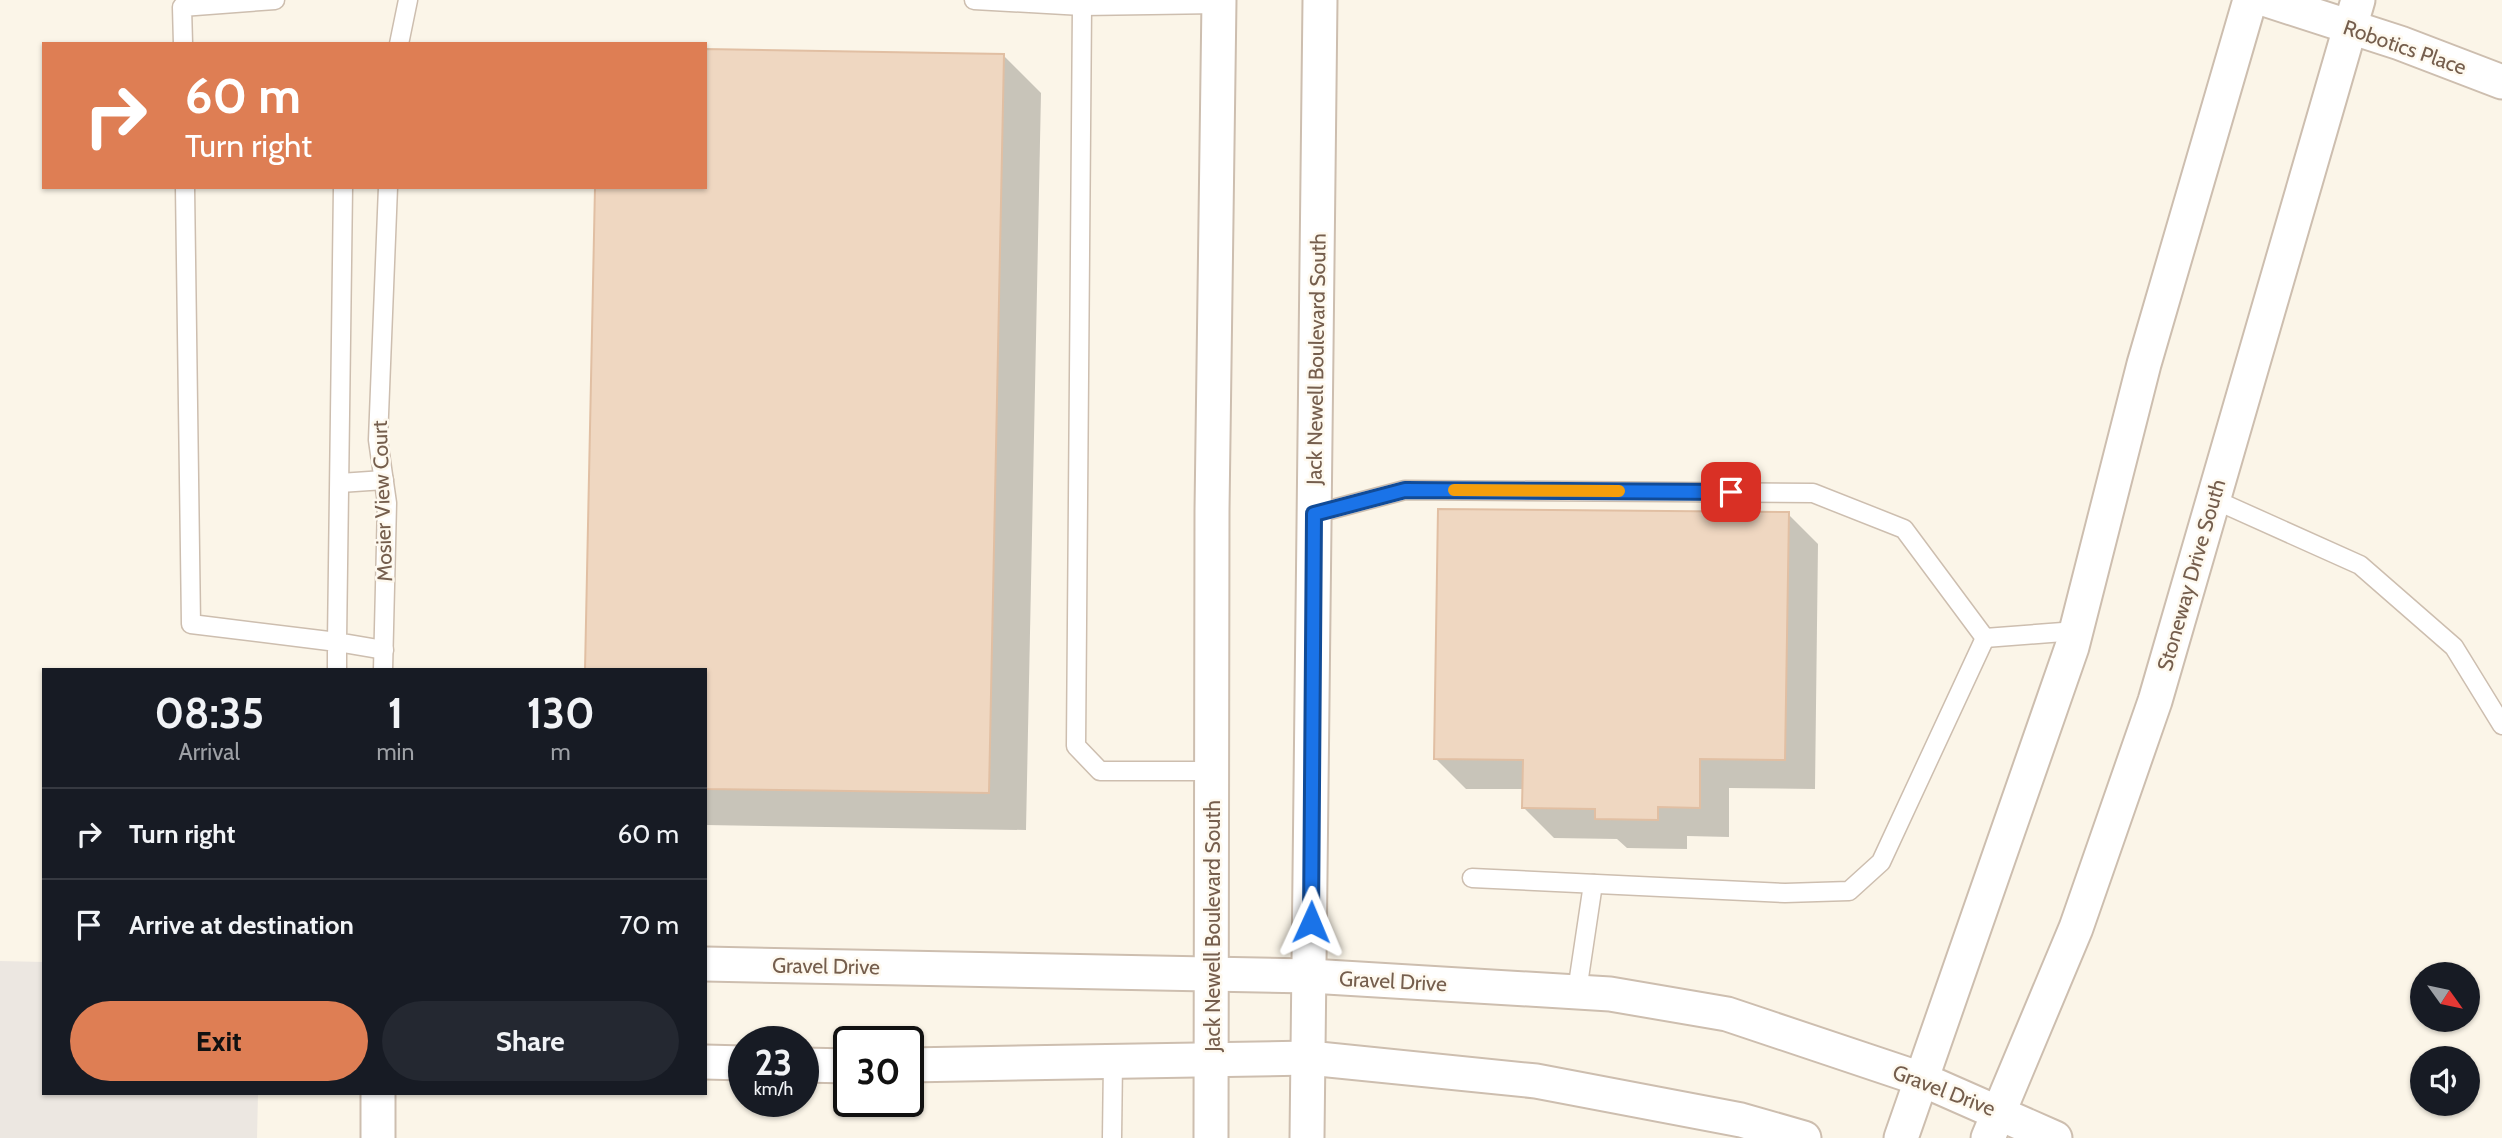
<!DOCTYPE html>
<html lang="en">
<head>
<meta charset="utf-8">
<style>
	body { margin:0; font-family:Cabin,sans-serif; background:#242831; color:#f1f3f6; height:100vh; display:flex; flex-direction:column; font-size:26px; white-space:nowrap }
	* { box-sizing:border-box; margin:0 }
	p { font-size:23px; color:#9ea1a6 }
	.icon { flex:none; width:38px; height:38px; fill:none; stroke:currentColor; stroke-width:2; stroke-linecap:round; stroke-linejoin:round }
	.map { position:relative; flex:1; overflow:hidden }
	.drawer { position:absolute; left:42px; top:668px; width:665px; height:427px; display:flex; flex-direction:column; background:#171b24; border-radius:0px; box-shadow:0 2px 5px #0004 }
	.drawer>* { flex:none }
	.guide { position:absolute; left:42px; top:42px; width:665px; height:147px; border-radius:0px; box-shadow:0 2px 5px #0004; background:#de7e54; color:#fff; overflow:hidden }
	.needle { width:46px; rotate:123deg }
	.buttons { position:absolute; left:2410px; top:962px; display:grid; gap:14px }
	.buttons a { display:grid; place-items:center; width:70px; height:70px; border-radius:50%; background:#171b24; box-shadow:0 2px 5px #0004; font-size:35px }
	.speed { position:absolute; left:728px; top:1026px; display:flex; gap:14px; font-size:35px; font-weight:700; text-align:center }
	.speed>* { display:grid; place-content:center; width:91px; height:91px; border-radius:50%; background:#171b24; box-shadow:0 2px 5px #0004; line-height:1 }
	.speed small { font-size:18px; font-weight:400 }
	.speed .limit { border:4px solid #111; border-radius:10px; background:#fff; color:#111 }
	.pin { position:absolute; display:grid; place-items:center; width:60px; height:60px; color:#fff; margin:-30px; border-radius:14px; box-shadow:0 4px 10px #0006 }
	.me { position:absolute; width:77px; margin:-38px; rotate:1deg; stroke-linejoin:round; filter:drop-shadow(0 0 5px #0008) }
	.turn { display:flex; align-items:center; gap:24px; height:147px; padding:0 28px; font-size:32px }
	.turn .icon { width:91px; height:91px; stroke-width:2.5 }
	.turn b { display:block; font-size:49px; line-height:60px }
	.eta { display:flex; justify-content:space-evenly; align-items:center; height:119px; text-align:center }
	.eta b { font-size:42px; font-weight:700; line-height:49px }
	.primary-button { display:flex; gap:14px; margin-top:auto; padding:14px 28px }
	.primary-button a { flex:1; height:80px; border-radius:42px; background:#de7e54; color:#111; font-size:28px; font-weight:700; line-height:80px; text-align:center }
	.primary-button a+a { background:#242831; color:#f1f3f6 }
	ul { padding:0; list-style:none }
	li { display:flex; align-items:center; gap:21px; height:91px; padding:0 28px; border-top:2px solid #363941 }
	li div { flex:1 }
	li b { display:block; font-size:26px }
	li em { font-style:normal }
	.map>svg:first-child { display:block }
	.industrial { fill:#ece7e1 }
	.shadow { fill:#0003 }
	.building { fill:#efd7c1; stroke:#e1bfa3; stroke-width:2 }
	.lines { fill:none; stroke-linecap:round; stroke-linejoin:round }
	.lane-casing { stroke:#cdbeaf; stroke-width:21 }
	.street-casing { stroke:#cdbeaf; stroke-width:37 }
	.lane { stroke:#fff; stroke-width:18 }
	.street { stroke:#fff; stroke-width:33 }
	.route-casing { stroke:#114b97; stroke-width:18 }
	.route { stroke:#1a73e8; stroke-width:12 }
	.slow { stroke:#f59e0b; stroke-width:12 }
	.labels { text-anchor:middle; dominant-baseline:central; stroke-width:5; stroke-linejoin:round; paint-order:stroke }
	.street-label { font-size:21px; fill:#755e4d; stroke:#fef9ef }
</style>
</head>
<body>
<div class="map">
<svg width="2502" height="1138" viewBox="0 0 2502 1138">
	<rect width="100%" height="100%" fill="#fbf5e8"/>
	<path class="industrial" d="M 0,961 L 44,962 L 44,1094 L 258,1094 L 257,1138 L 0,1138 Z"/>
	<g class="shadow">
		<path d="M 1003,55 L 1041,93 L 1026,830 L 705,825 L 705,670 L 587,670 L 596,187 L 705,187 Z"/>
		<path d="M 1788,514 L 1818,544 L 1815,789 L 1729,788 L 1729,837 L 1687,836 L 1687,849 L 1627,848 L 1617,839 L 1554,838 L 1524,808 L 1524,789 L 1466,789 L 1436,759 Z"/>
	</g>
	<g class="building">
		<path d="M 705,49 L 1004,54 L 989,793 L 705,789 L 705,670 L 585,670 L 595,187 L 705,187 Z"/>
		<path d="M 1438,509 L 1789,512 L 1785,760 L 1700,759 L 1700,808 L 1658,807 L 1658,820 L 1595,819 L 1595,809 L 1522,808 L 1523,760 L 1434,759 Z"/>
	</g>
	<g class="lines">
		<defs>
			<g id="lane">
				<path d="M 974,0 L 1082,6 L 1219,4"/>
				<path d="M 1082,6 L 1076,746 L 1100,771 L 1212,771"/>
				<path d="M 183,44 L 182,7 L 275,0"/>
				<path d="M 399,44 L 408,0"/>
				<path d="M 185,187 L 191,624 L 337,642 L 337,670"/>
				<path d="M 343,187 L 337,642 L 384,650"/>
				<path d="M 340,483 L 384,480"/>
				<path d="M 2213,499 L 2360,565 L 2454,647 L 2502,725"/>
				<path d="M 1314,514 L 1405,490 L 1813,493 L 1904,529 L 1985,638"/>
				<path d="M 1985,638 L 2076,631"/>
				<path d="M 383,670 L 387,503 L 378,440 L 388,187"/>
				<path d="M 1472,878 L 1785,893 L 1849,891 L 1881,862 L 1985,638"/>
				<path d="M 1577,991 L 1593,884"/>
				<path d="M 1112,1138 L 1113,1061"/>
			</g>
			<g id="street">
				<path d="M 2267,0 L 2400,43 L 2502,82"/>
				<path d="M 705,964 L 1310,976 L 1610,994 L 1727,1014 L 1921,1079 L 2055,1138"/>
				<path d="M 705,1062 L 744,1063"/>
				<path d="M 803,1065 L 849,1066"/>
				<path d="M 908,1065 L 1309,1058 L 1536,1081 L 1741,1120 L 1804,1138"/>
				<path d="M 378,1138 L 378,1094"/>
				<path d="M 1211,1138 L 1212,511 L 1219,0"/>
				<path d="M 1307,1138 L 1320,0"/>
				<path d="M 1901,1138 L 2072,647 L 2144,364 L 2250,0"/>
				<path d="M 1988,1138 L 2076,928 L 2155,701 L 2358,0"/>
			</g>
		</defs>
		<use href="#lane" class="lane-casing"/>
		<use href="#street" class="street-casing"/>
		<use href="#lane" class="lane"/>
		<use href="#street" class="street"/>
	</g>
	<g class="lines">
		<defs>
			<path id="route" d="M 1311,922 L 1314,514 L 1405,490 L 1731,492"/>
		</defs>
		<use href="#route" class="route-casing"/>
		<use href="#route" class="route"/>
		<path class="slow" d="M 1454,490 L 1619,491"/>
	</g>
	<g class="labels">
		<g class="street-label">
			<text transform="translate(2405 47) rotate(19)">Robotics Place</text>
			<text transform="translate(1316 359) rotate(-89)">Jack Newell Boulevard South</text>
			<text transform="translate(382 501) rotate(-92)">Mosier View Court</text>
			<text transform="translate(2191 575) rotate(-74)">Stoneway Drive South</text>
			<text transform="translate(1212 926) rotate(-90)">Jack Newell Boulevard South</text>
			<text transform="translate(826 966) rotate(1)">Gravel Drive</text>
			<text transform="translate(1393 981) rotate(3)">Gravel Drive</text>
			<text transform="translate(1944 1090) rotate(21)">Gravel Drive</text>
		</g>
	</g>
</svg>
<div class="buttons">
<a><svg class="needle" viewBox="-14 -14 28 28"><path d="M0-13l5 13h-10z" fill="#e53935"/><path d="M0 13l5-13h-10z" fill="#9ea1a6"/></svg></a>
<a><svg class="icon" aria-label="sound" viewBox="0 0 24 24"><path d="M4 9h4l5-4v14l-5-4H4zM17 9q2 3 0 6"/></svg></a>
</div>
<div class="speed"><div>23<small>km/h</small></div><div class="limit">30</div></div>
<div class="pin" style="left:1731px;top:492px;background:#d93025"><svg class="icon" aria-label="arrive" viewBox="0 0 24 24"><path d="M6 21V4h12l-3 4 3 4H6"/></svg></div>
<svg class="me" style="left:1311px;top:922px" viewBox="-20 -20 40 40"><path d="M0-17L14 15 0 8-14 15z" fill="#1a73e8" stroke="#fff" stroke-width="4"/></svg>
<div class="guide">
<div class="turn"><svg class="icon" aria-label="right" viewBox="0 0 24 24"><path d="M7 20v-9h11M14 6l5 5-5 5"/></svg><div><b>60 m</b>Turn right</div></div>
</div>
<section class="drawer">
<div class="eta">
<div><b>08:35</b><p>Arrival</p></div>
<div><b>1</b><p>min</p></div>
<div><b>130</b><p>m</p></div>
</div>
<ul>
<li><svg class="icon" aria-label="right" viewBox="0 0 24 24"><path d="M7 20v-9h11M14 6l5 5-5 5"/></svg><div><b>Turn right</b></div><em>60 m</em></li>
<li><svg class="icon" aria-label="arrive" viewBox="0 0 24 24"><path d="M6 21V4h12l-3 4 3 4H6"/></svg><div><b>Arrive at destination</b></div><em>70 m</em></li>
</ul>
<div class="primary-button"><a>Exit</a><a>Share</a></div>
</section>
</div>
</body>
</html>
